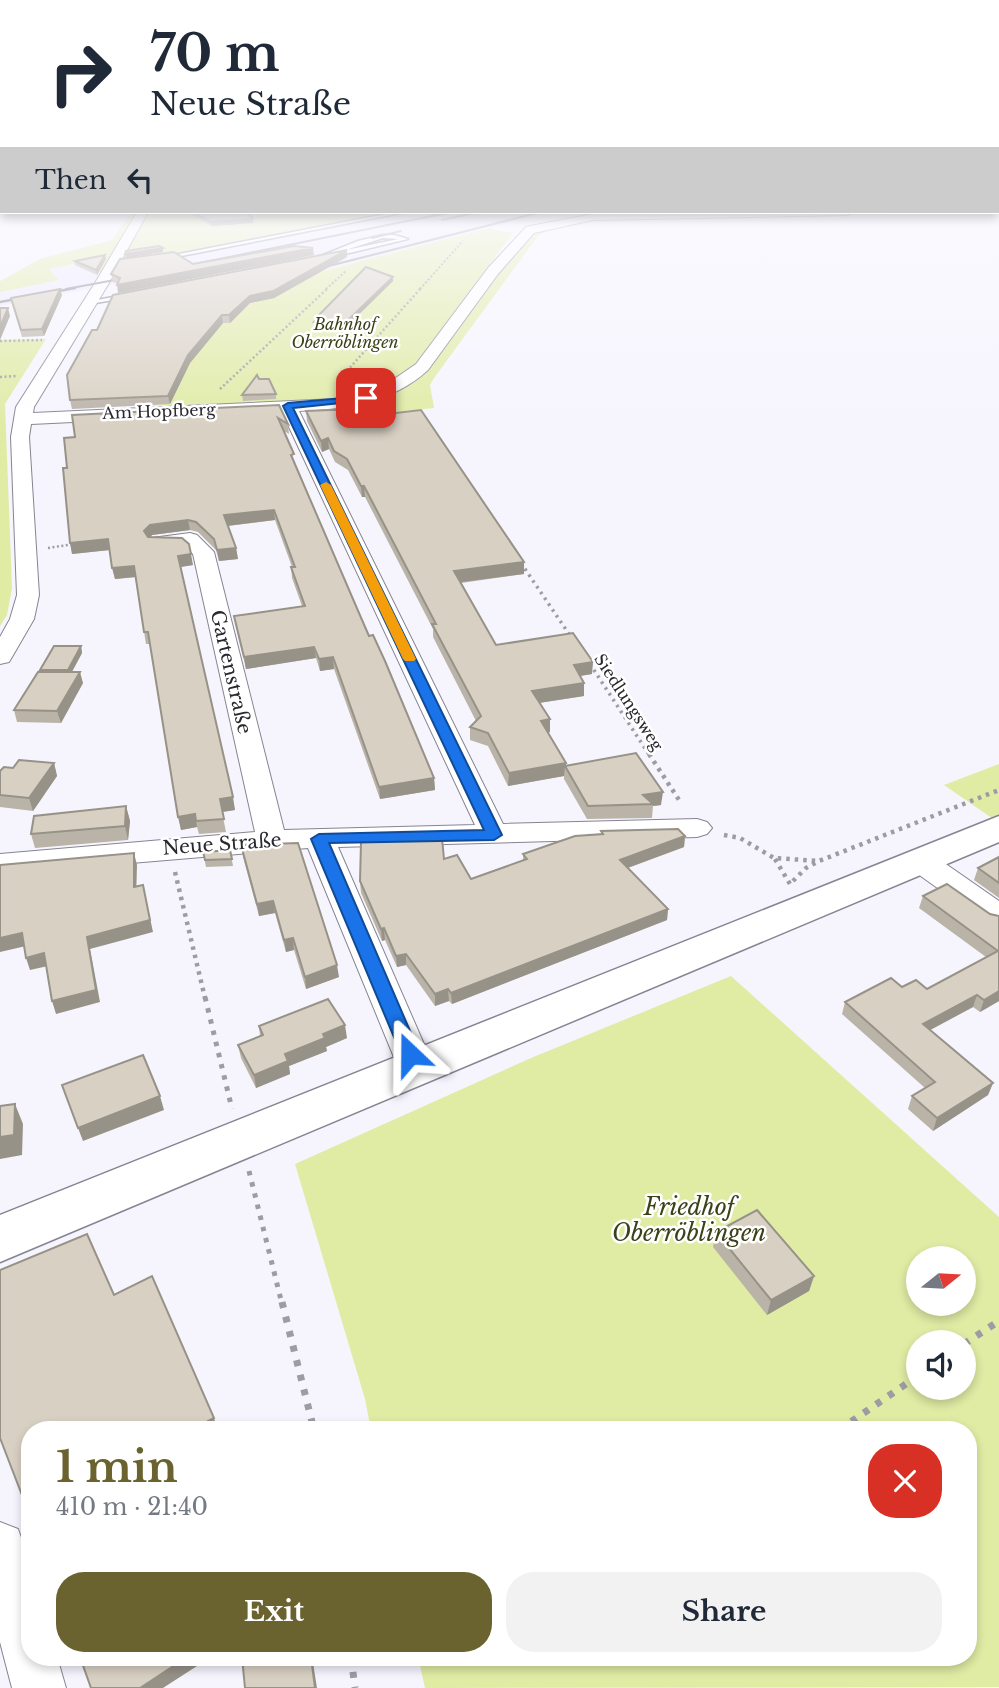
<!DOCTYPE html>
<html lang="en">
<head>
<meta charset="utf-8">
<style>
	body { margin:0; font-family:"Libre Baskerville",serif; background:#f2f2f3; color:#1f2937; height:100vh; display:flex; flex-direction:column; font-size:26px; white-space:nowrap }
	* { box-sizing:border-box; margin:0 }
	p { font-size:23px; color:#747a83 }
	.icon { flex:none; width:38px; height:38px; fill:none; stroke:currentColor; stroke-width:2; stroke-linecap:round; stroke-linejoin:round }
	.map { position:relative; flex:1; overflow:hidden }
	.details { position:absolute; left:21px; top:1421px; width:956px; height:245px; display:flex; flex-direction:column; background:#fff; border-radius:28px; box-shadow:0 4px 10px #0003 }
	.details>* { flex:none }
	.top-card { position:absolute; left:0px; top:0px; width:999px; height:214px; box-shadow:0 4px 10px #0003; background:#fff; color:#1f2937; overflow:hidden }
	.needle { width:46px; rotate:72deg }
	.controls { position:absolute; left:906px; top:1246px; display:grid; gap:14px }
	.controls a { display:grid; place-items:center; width:70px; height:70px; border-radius:50%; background:#fff; box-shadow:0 4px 10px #0003; font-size:35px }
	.pin { position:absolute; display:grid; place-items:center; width:60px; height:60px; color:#fff; margin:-30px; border-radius:14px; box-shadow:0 4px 10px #0006 }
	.me { position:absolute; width:77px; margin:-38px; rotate:337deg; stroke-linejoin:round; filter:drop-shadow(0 0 5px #0008) }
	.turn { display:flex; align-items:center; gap:24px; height:147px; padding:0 35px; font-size:32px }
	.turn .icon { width:91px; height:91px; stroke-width:2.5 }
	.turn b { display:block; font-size:49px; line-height:60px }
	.then { display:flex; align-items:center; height:66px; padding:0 35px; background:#0003; gap:14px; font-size:26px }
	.round { display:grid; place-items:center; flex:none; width:74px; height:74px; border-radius:28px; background:#f2f2f3 }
	.overview { display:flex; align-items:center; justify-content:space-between; height:119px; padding:0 35px }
	h1 { font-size:42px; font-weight:800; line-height:52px; color:#6a622f }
	.cta { display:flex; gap:14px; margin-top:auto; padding:14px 35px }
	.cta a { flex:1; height:80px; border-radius:28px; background:#6a622f; color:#fff; font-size:28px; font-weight:800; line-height:80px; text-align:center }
	.cta a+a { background:#f2f2f3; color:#1f2937 }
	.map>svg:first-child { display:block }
	.built { fill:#edeafd }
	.green { fill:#e0eba4; fill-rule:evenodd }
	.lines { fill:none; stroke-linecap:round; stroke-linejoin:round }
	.lane-casing { stroke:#868492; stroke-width:3 }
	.street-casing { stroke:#868492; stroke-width:2 }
	.secondary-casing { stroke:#868492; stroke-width:3 }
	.path-far5 { stroke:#9d9ca3; stroke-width:2; stroke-dasharray:2 2; stroke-linecap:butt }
	.path-far4 { stroke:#9d9ca3; stroke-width:2.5; stroke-dasharray:2 2.5; stroke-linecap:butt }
	.path-far3 { stroke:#9d9ca3; stroke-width:3.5; stroke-dasharray:2.5 4.5; stroke-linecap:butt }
	.path-far2 { stroke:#9d9ca3; stroke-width:4.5; stroke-dasharray:3.5 5; stroke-linecap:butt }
	.path-far1 { stroke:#9d9ca3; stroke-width:5; stroke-dasharray:4.5 7; stroke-linecap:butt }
	.path { stroke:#9d9ca3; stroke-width:7; stroke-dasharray:6 9; stroke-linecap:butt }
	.lane { fill:#fff; fill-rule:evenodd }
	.street { fill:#fff; fill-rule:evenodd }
	.secondary { fill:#fff; fill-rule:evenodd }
	.rail-far1 { stroke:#88878e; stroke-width:2 }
	.rail { stroke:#88878e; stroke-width:2.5 }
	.wall { fill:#bab3a7 }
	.shaded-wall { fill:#979288 }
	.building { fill:#d8d0c2; stroke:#979288; stroke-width:2 }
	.route { fill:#1a73e8; stroke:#114b97; stroke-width:2 }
	.slow { fill:#f59e0b }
	.labels { text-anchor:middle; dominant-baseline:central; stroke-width:5; stroke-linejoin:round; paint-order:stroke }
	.far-park-label { font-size:16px; font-style:italic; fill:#3c4118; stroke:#fff }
	.far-street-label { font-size:16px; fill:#29282e; stroke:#fff }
	.street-label { font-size:19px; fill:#29282e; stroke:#fff }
	.near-park-label { font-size:23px; font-style:italic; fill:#3c4118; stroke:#fff }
</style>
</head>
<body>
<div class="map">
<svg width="999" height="1688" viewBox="0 0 999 1688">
	<rect width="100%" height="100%" fill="#f6f5fe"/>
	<path class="built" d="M 410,212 L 552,212 L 312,274 L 265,280 L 224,264 L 0,306 L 0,292 L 58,280 L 49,269 L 104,258 L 155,260 Z"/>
	<g class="green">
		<path d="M 131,212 L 410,212 L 98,272 L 103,258 L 49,269 L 59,280 L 0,292 L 0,281 L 40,259 L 112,240 Z"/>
		<path d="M 879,212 L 990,212 L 628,219 C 598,221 564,221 538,236 L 434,378 L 430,385 L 434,408 L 315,420 L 311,407 L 401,387 L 528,234 L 602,217 Z"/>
		<path d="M 489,228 L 513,233 L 409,372 L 392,384 L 345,400 L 145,406 L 180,339 L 210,316 L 312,274 Z"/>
		<path d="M 46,339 L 5,404 L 12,588 L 7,615 L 0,626 L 0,340 Z"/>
		<path d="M 999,764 L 999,823 L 944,785 Z"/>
		<path d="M 731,976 L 999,1217 L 999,1687 L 425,1688 L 418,1657 L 968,1657 L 968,1430 L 371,1430 L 365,1399 L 295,1164 L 531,1058 ZM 919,1258 L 964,1258 L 964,1304 L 919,1304 ZM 919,1342 L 964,1342 L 964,1388 L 919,1388 Z"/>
	</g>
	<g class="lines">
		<defs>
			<g id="lane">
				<path d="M 396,212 L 406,212 L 161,260 L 158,258 Z"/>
				<path d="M 383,235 L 394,235 L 408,239 L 316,261 L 313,259 L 358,241 ZM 383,238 L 398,239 L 346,250 Z"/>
				<path d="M 128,294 L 130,297 L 90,304 L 87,302 Z"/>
			</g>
			<g id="street">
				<path d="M 998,206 L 999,206 L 999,212 L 995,212 Z"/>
				<path d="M 137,212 L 148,212 L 109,283 L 34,407 L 33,413 L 335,399 L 384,386 L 416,364 L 488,268 L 526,227 L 530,226 L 593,214 L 853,212 L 847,215 L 593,220 L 534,233 L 498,274 L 428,370 C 392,403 346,409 299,411 L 503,824 L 697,819 L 707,822 L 712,828 L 707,834 L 697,837 L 338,847 L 434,1067 L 429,1077 L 416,1081 L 403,1077 L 398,1067 L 308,848 L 0,874 L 0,854 L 255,832 L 193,554 L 185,546 L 152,546 L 149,542 L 152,538 L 190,533 L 197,535 L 214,552 L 284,830 L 475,825 L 282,412 L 31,424 L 29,437 L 39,595 L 34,619 L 12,657 L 9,662 L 0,664 L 0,637 L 10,619 L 17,595 L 11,437 L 16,407 L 95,283 Z"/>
				<path d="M 919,850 L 930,853 L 999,901 L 999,927 L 988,924 L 908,867 L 904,860 L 908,853 Z"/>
				<path d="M 0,1522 L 18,1529 L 30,1563 L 30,1657 L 57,1657 L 66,1688 L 12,1688 L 0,1642 Z"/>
			</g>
			<path id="secondary" d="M 999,816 L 999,842 L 0,1262 L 0,1215 Z"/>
		</defs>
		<use href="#lane" class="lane-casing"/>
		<use href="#street" class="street-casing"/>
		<use href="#secondary" class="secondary-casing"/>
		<g class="path-far5">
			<path d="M 326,289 L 346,271"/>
			<path d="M 420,289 L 463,241"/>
		</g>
		<g class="path-far4">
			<path d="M 0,341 L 42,340"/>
			<path d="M 0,377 L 16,376"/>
			<path d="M 338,381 L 421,288"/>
			<path d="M 220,389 L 328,288"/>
			<path d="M 48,548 L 74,544"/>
		</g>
		<g class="path-far3">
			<path d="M 521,563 L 571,637"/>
			<path d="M 590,664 L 650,756"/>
		</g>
		<g class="path-far2">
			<path d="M 649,754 L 681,803"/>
			<path d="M 724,835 L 740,838 L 774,858 L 819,861"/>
			<path d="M 775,859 L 790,884"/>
			<path d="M 175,872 L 205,998"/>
			<path d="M 793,881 L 806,868 L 819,861 L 999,790"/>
		</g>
		<g class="path-far1">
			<path d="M 205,997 L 232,1109"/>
			<path d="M 249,1171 L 282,1304"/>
		</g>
		<g class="path">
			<path d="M 282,1302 L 314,1430"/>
			<path d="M 964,1344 L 999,1321"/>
			<path d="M 839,1430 L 919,1375"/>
			<path d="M 351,1657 L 355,1688"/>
		</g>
		<use href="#lane" class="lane"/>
		<use href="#street" class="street"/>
		<use href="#secondary" class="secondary"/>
		<g class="rail-far1">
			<path d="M 442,220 L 479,212"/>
			<path d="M 372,238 L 401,231"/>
			<path d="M 175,268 L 452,212"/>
			<path d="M 321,268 L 541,212"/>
			<path d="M 66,289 L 131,277"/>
		</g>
		<path class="rail" d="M 0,302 L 75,288"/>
	</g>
	<g class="wall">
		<path d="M 186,212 L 247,212 L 253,223 L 212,226 Z"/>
		<path d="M 314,255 L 118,293 L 118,284 L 113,282 L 111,274 L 193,264 Z"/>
		<path d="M 347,257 L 274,298 L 250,303 L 230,323 L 223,323 L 190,363 L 170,404 L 72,409 L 70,400 L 97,330 Z"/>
		<path d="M 106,259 L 97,275 L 75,265 L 75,261 Z"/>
		<path d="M 393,277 L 393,281 L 344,329 L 315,327 L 314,322 L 316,320 L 316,318 Z"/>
		<path d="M 62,295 L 44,336 L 22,337 L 11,298 Z"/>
		<path d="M 276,394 L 276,399 L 243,401 L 242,395 Z"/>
		<path d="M 279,405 L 288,424 L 289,434 L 284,431 L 295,464 L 359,613 L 434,778 L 435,790 L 380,799 L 334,669 L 320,671 L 316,658 L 246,669 L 236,627 L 234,616 L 302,606 L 292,578 L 291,567 L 292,567 L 275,520 L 228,526 L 236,548 L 238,559 L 219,561 L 216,550 L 198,532 L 190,530 L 152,535 L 151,537 L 193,565 L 181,567 L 235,810 L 222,812 L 226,832 L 199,834 L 197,827 L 181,830 L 150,644 L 146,644 L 135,577 L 115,579 L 109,550 L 72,554 L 67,468 Z"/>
		<path d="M 306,411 L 361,417 L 524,562 L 524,574 L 461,583 L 496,645 L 592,674 L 580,676 L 584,683 L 584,696 L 539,703 L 550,732 L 548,733 L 566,763 L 566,766 L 661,805 L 653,806 L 652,818 L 587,819 L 564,779 L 564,776 L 508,786 L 488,746 L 470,740 L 470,727 L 476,721 L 433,637 L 433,629 L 365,497 L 362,497 L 348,470 L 335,462 L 329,449 L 322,452 L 307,421 Z"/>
		<path d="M 81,646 L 82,653 L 72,672 L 83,683 L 61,723 L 17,722 L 14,710 L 41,672 L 40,670 Z"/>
		<path d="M 54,763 L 57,776 L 33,811 L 0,807 L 0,771 L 13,768 Z"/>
		<path d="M 126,806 L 130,821 L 128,840 L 35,848 L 31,834 Z"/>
		<path d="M 601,831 L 685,836 L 684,847 L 628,868 L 668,909 L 667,920 L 452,1004 L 449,1001 L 435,1006 L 406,965 L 397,967 L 385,940 L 382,941 L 361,893 L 360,881 L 444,859 L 471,879 L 523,861 L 523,854 L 601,834 Z"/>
		<path d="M 241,845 L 339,977 L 306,989 L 294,950 L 286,952 L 275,913 L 259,916 L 243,857 Z"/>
		<path d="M 230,850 L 233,866 L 206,867 L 203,852 Z"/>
		<path d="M 999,857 L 999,898 L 974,880 L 978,868 Z"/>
		<path d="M 923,896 L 999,916 L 999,1001 L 980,1012 L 973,1007 L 930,1030 L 993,1083 L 988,1095 L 933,1131 L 908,1109 L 912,1096 L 925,1088 L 842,1014 L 845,1002 L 902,987 L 927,989 L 986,957 L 919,908 Z"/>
		<path d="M 259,1026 L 347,1038 L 326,1047 L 327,1051 L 289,1066 L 290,1074 L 256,1088 L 241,1058 L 238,1045 L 260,1036 Z"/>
		<path d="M 716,1232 L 814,1276 L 809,1291 L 767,1315 L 713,1247 Z"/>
	</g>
	<g class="shaded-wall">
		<path d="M 253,219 L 253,223 L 212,226 L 211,222 Z"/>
		<path d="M 163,248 L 163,252 L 126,258 L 125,254 Z"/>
		<path d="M 313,248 L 314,255 L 118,293 L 117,285 Z"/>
		<path d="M 347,250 L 347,257 L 274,298 L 250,303 L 230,323 L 229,315 L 250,296 Z"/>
		<path d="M 105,255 L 106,259 L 97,275 L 96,270 Z"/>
		<path d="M 393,277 L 393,281 L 344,329 L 344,324 Z"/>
		<path d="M 60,289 L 62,295 L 44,336 L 42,329 Z"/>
		<path d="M 8,308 L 10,316 L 0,340 L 0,327 Z"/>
		<path d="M 222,315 L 223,323 L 190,363 L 170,404 L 168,396 L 188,355 Z"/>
		<path d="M 328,438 L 329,449 L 322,452 L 321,441 Z"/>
		<path d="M 361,486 L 364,486 L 365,497 L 362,497 Z"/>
		<path d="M 274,510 L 275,520 L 226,526 L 224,515 Z"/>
		<path d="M 188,520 L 190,530 L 152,535 L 146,542 L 144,531 L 150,525 Z"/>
		<path d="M 108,539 L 110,550 L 72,554 L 70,543 Z"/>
		<path d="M 236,548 L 238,559 L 219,561 L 217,550 Z"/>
		<path d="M 191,554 L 193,565 L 180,567 L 178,556 Z"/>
		<path d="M 524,562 L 524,574 L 454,583 L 454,571 Z"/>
		<path d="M 134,566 L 136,577 L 115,579 L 112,568 Z"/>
		<path d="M 81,646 L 82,653 L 69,677 L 68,670 Z"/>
		<path d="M 314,647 L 316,658 L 246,669 L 244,657 Z"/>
		<path d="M 333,657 L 334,669 L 320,671 L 319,659 Z"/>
		<path d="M 593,662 L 592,674 L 573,677 L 574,665 Z"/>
		<path d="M 80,672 L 83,683 L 61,723 L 57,711 Z"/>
		<path d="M 584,683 L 584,696 L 532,704 L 532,691 Z"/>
		<path d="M 550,719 L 550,732 L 541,734 L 541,721 Z"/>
		<path d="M 54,763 L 57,776 L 33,811 L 29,798 Z"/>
		<path d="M 566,763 L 566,768 L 565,766 L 564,776 L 508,786 L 509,773 Z"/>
		<path d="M 434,778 L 435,790 L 380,799 L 379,787 Z"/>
		<path d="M 663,792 L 661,805 L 653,806 L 653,804 L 643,795 Z"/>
		<path d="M 233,797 L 235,810 L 222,812 L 220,799 Z"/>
		<path d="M 126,806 L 130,821 L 128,840 L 125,826 Z"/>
		<path d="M 195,814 L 197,827 L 181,830 L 178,817 Z"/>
		<path d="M 685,836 L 684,847 L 619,871 L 620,860 Z"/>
		<path d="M 134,853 L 137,865 L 136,900 L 134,887 Z"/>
		<path d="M 143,885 L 153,932 L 90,949 L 100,1002 L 56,1014 L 52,1001 L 87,937 Z"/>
		<path d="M 273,901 L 275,913 L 259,916 L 257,904 Z"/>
		<path d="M 668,909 L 667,920 L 452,1004 L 451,993 Z"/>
		<path d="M 384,928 L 385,940 L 382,941 L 381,929 Z"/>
		<path d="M 22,933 L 26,946 L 0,952 L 0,938 Z"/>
		<path d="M 293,938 L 294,950 L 286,952 L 284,940 Z"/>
		<path d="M 44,953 L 48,966 L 30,970 L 26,958 Z"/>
		<path d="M 406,954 L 406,965 L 397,967 L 396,956 Z"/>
		<path d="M 337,965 L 339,977 L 306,989 L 305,977 Z"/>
		<path d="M 448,989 L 449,1001 L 435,1006 L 435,994 Z"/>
		<path d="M 999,991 L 999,1001 L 980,1012 L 984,1000 Z"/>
		<path d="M 977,995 L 973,1007 L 919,1036 L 923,1024 Z"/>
		<path d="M 345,1025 L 347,1038 L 326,1047 L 327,1051 L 289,1066 L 290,1074 L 256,1088 L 254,1075 L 285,1054 L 323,1034 Z"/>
		<path d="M 993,1083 L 988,1095 L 933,1131 L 937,1118 Z"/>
		<path d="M 160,1096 L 164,1110 L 83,1141 L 78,1128 Z"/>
		<path d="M 15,1104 L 23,1124 L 22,1155 L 0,1159 L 0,1137 Z"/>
		<path d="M 814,1276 L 809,1291 L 767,1315 L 771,1300 Z"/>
		<path d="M 214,1418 L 218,1430 L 211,1430 L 208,1421 Z"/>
		<path d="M 187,1657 L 193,1657 L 197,1666 L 163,1688 L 140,1688 Z"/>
		<path d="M 311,1657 L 312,1657 L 317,1688 L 315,1688 Z"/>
	</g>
	<g class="building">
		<path d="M 193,212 L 247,212 L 253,219 L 211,222 Z"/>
		<path d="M 159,246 L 163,248 L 125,254 L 126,251 Z"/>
		<path d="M 294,246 L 313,248 L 117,285 L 120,278 L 111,274 L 120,259 L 174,252 L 193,264 Z"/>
		<path d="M 347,250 L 273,291 L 250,296 L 229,315 L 222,315 L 188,355 L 168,396 L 70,400 L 67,375 L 92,330 L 97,330 L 113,295 Z"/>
		<path d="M 105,255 L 96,270 L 75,261 Z"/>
		<path d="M 366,267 L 393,277 L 344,324 L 314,322 L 318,318 L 316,318 Z"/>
		<path d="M 60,289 L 42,329 L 21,330 L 11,298 Z"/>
		<path d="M 0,308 L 8,308 L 0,327 Z"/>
		<path d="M 257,375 L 259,379 L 269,379 L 276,394 L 242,395 Z"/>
		<path d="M 279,405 L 288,424 L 278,418 L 294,454 L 291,455 L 359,613 L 369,636 L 373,635 L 385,661 L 434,778 L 379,787 L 333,657 L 319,659 L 314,647 L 244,657 L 234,616 L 305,606 L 291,567 L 295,567 L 274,510 L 224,515 L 236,548 L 217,550 L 214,539 L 196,522 L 188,520 L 150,525 L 144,531 L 148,537 L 182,538 L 189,544 L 191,554 L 178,556 L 233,797 L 220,799 L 224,819 L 196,821 L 195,814 L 178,817 L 148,632 L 144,632 L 134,566 L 112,568 L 108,539 L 70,543 L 63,468 L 67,468 L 64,438 L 75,437 L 72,415 Z"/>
		<path d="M 357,409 L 361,417 L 421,410 L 524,562 L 454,571 L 496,645 L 573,633 L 593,662 L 574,665 L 584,683 L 532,691 L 550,719 L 541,721 L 566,763 L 509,773 L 488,733 L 470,727 L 481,716 L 432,624 L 436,624 L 364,486 L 361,486 L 347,459 L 334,451 L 328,438 L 321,441 L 306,411 Z"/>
		<path d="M 54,646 L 81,646 L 68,670 L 40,670 Z"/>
		<path d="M 38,672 L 80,672 L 57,711 L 14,710 Z"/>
		<path d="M 636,753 L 663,792 L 643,795 L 653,804 L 588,806 L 565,766 Z"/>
		<path d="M 19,760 L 54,763 L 29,798 L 0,795 L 0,771 L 4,767 L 13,768 Z"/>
		<path d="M 126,806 L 125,826 L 31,834 L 34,816 Z"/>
		<path d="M 678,829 L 685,836 L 620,860 L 668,909 L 451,993 L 448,989 L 435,994 L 406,954 L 396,956 L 384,928 L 381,929 L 360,881 L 361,842 L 442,838 L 444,859 L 457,855 L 471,879 L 527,859 L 523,854 L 575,836 L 603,834 L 601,831 Z"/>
		<path d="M 298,843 L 337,965 L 305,977 L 293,938 L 284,940 L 273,901 L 257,904 L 241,845 Z"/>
		<path d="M 230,850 L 232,859 L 205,860 L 203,852 Z"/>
		<path d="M 134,853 L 134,887 L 143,885 L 150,920 L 87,937 L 96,990 L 52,1001 L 44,953 L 26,958 L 22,933 L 0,938 L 0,865 Z"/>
		<path d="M 999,857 L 999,883 L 978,868 Z"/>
		<path d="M 947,884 L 990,914 L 999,916 L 999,991 L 984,1000 L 977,995 L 923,1024 L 993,1083 L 937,1118 L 912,1096 L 935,1082 L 845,1002 L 891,978 L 902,987 L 916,980 L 927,989 L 998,951 L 923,896 Z"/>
		<path d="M 328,999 L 345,1025 L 323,1034 L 325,1038 L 285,1054 L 288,1061 L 254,1075 L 238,1045 L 263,1035 L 259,1026 Z"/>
		<path d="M 143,1055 L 160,1096 L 78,1128 L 62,1085 Z"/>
		<path d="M 15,1104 L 14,1135 L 0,1137 L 0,1106 Z"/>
		<path d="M 757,1210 L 814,1276 L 771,1300 L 716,1232 Z"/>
		<path d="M 87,1234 L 114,1295 L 152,1276 L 214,1418 L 208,1421 L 212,1430 L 30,1430 L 30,1516 L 0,1438 L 0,1270 Z"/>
		<path d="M 80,1657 L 158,1657 L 157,1658 L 187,1657 L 140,1688 L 91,1688 Z"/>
		<path d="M 242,1657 L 311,1657 L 315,1688 L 245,1688 Z"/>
	</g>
	<linearGradient id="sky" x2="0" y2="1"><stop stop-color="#9ac3ef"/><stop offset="0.45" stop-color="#fbfaff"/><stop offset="1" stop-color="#fbfaff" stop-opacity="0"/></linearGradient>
	<rect width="999" height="429" fill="url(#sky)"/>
	<path class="route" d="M 366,396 L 369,397 L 369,400 L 293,408 L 502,835 L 494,840 L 329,843 L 420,1054 L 417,1059 L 410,1061 L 403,1059 L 401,1054 L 311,839 L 319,834 L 484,830 L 283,406 L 288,403 Z"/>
	<path class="slow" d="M 326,482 L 331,485 L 416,659 L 414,661 L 405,661 L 403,659 L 320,485 Z"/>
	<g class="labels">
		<g class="far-park-label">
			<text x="345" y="324">Bahnhof<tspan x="345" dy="18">Oberröblingen</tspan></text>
		</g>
		<g class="far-street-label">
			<text transform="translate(159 411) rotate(-2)">Am Hopfberg</text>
			<text transform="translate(629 702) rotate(57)">Siedlungsweg</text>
		</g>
		<g class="street-label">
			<text transform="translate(231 672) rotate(77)">Gartenstraße</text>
			<text transform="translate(222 844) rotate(-4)">Neue Straße</text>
		</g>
		<g class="near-park-label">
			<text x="689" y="1207">Friedhof<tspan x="689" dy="26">Oberröblingen</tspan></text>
		</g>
	</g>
</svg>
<div class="controls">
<a><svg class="needle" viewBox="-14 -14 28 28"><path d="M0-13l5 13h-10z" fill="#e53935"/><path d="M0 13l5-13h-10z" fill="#747a83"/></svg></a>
<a><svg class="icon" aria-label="sound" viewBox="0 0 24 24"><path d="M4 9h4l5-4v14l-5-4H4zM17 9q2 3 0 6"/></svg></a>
</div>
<div class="pin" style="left:366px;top:398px;background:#d93025"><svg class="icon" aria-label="arrive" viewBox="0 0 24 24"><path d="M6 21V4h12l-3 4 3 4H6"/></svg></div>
<svg class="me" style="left:410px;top:1054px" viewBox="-20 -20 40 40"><path d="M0-17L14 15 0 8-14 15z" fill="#1a73e8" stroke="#fff" stroke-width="4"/></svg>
<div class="top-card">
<div class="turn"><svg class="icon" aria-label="right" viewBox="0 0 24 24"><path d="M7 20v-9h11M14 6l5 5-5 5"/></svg><div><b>70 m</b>Neue Straße</div></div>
<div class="then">Then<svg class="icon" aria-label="left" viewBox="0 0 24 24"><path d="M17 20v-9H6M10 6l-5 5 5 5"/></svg></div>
</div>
<section class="details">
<div class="overview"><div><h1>1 min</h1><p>410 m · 21:40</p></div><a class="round" style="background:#d93025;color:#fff"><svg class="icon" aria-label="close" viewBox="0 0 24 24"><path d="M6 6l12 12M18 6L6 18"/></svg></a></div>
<div class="cta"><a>Exit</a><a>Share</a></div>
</section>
</div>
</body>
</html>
